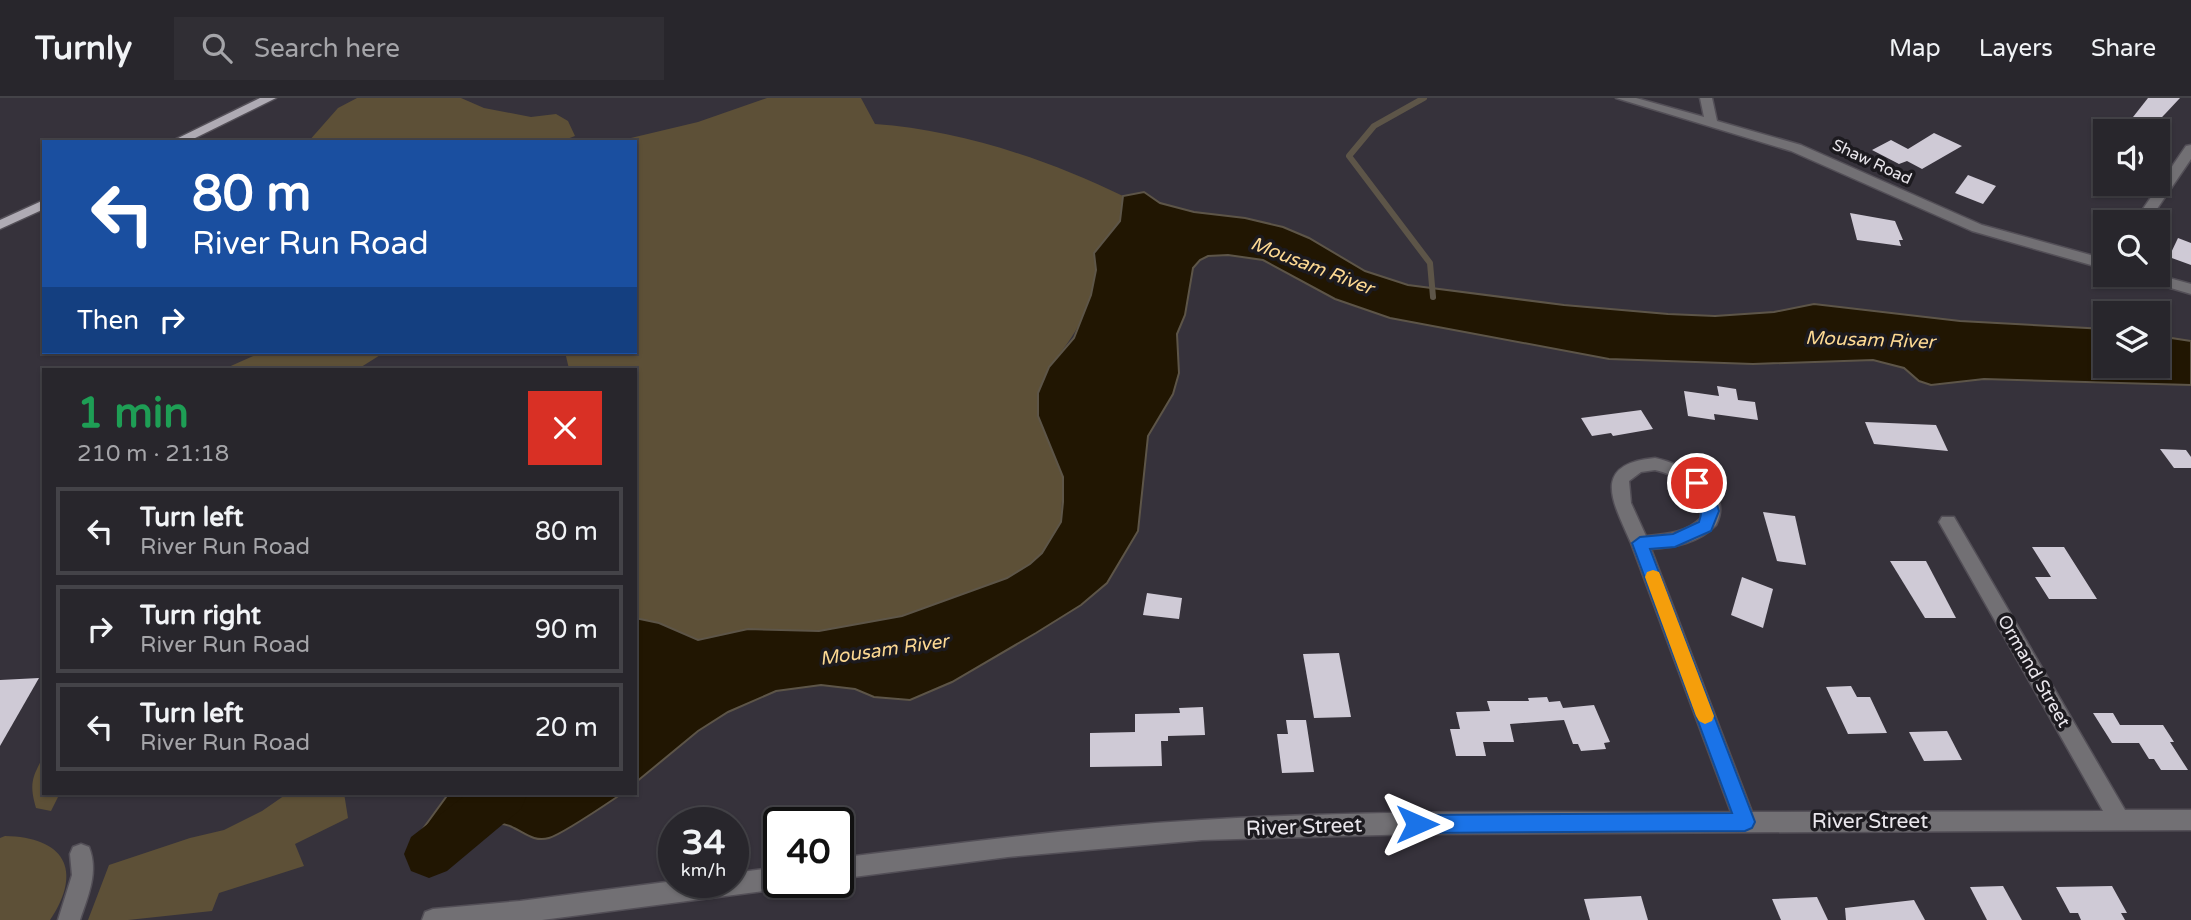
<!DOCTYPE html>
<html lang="en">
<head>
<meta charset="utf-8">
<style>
	body { margin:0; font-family:"Varela Round",sans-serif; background:#302e34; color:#f1f3f6; height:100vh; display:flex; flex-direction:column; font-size:26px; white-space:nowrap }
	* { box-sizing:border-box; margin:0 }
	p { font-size:23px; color:#a5a5a9 }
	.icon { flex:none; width:38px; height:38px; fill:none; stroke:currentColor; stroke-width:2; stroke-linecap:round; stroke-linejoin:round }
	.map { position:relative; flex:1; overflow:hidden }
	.panel { position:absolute; left:42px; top:270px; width:595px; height:427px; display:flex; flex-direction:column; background:#28262c; border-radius:0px; box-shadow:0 2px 5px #0004,0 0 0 2px #444348 }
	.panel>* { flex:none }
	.banner { position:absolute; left:42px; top:42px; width:595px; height:214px; border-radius:0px; box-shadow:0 2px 5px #0004,0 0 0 2px #444348; background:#1a4fa0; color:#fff; overflow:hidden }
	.tools { position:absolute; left:2093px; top:21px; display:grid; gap:14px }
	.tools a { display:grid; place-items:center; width:77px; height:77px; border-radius:0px; background:#28262c; box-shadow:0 2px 5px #0004,0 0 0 2px #444348; font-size:35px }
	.speed { position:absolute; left:658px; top:709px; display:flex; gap:14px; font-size:35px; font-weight:700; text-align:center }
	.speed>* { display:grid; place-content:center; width:91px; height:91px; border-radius:50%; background:#28262c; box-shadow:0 2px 5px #0004,0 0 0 2px #444348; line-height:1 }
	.speed small { font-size:18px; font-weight:400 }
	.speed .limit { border:4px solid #111; border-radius:10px; background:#fff; color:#111 }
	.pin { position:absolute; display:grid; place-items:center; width:60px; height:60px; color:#fff; margin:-30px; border:4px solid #fff; border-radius:50%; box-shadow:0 2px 7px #0007 }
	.me { position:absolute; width:77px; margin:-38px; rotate:90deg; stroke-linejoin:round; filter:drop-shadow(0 0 5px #0008) }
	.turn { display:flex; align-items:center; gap:24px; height:147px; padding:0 35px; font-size:32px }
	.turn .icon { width:91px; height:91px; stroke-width:2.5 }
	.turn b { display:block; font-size:49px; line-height:60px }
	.then { display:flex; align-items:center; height:66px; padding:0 35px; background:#0003; gap:14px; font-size:26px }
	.round { display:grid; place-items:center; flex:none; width:74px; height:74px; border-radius:0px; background:#302e34 }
	.headline { display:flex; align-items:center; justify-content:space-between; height:119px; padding:0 35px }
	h1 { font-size:42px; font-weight:700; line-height:52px; color:#1e9e55 }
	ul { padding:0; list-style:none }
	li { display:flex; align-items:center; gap:21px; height:88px; margin:0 14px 10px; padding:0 21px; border:4px solid #444348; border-radius:0px }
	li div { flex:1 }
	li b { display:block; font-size:26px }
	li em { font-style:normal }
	header { display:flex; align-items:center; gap:42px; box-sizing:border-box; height:98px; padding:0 35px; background:#28262c; border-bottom:2px solid #444348 }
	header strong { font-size:33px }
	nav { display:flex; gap:38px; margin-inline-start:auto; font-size:24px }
	.search { width:490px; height:63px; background:#302e34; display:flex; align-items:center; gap:18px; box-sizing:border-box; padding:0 24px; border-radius:0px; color:#a5a5a9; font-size:26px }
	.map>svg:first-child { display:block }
	.green { fill:#5d5037 }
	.water { fill:#211602; stroke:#5d5548; stroke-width:2 }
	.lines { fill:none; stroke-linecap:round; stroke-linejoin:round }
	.stream { stroke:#5d5548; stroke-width:6 }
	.river { fill:#211602; fill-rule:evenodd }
	.building { fill:#cfcad6 }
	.minor-casing { stroke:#534f57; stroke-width:3 }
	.major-casing { stroke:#534f57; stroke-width:3 }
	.minor { fill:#727074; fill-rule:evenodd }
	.major { fill:#afabb4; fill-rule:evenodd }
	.route { fill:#1a73e8; stroke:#114b97; stroke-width:2 }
	.slow { fill:#f59e0b }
	.labels { text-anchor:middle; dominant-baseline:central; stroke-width:7; stroke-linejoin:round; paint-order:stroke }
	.far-street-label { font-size:16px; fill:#eae7ed; stroke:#1c1a1f }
	.street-label { font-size:18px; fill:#eae7ed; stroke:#1c1a1f }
	.water-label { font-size:19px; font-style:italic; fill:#fcd892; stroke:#1c1a1f }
	.near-street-label { font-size:21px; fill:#eae7ed; stroke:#1c1a1f }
</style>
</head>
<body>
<header>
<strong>Turnly</strong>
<div class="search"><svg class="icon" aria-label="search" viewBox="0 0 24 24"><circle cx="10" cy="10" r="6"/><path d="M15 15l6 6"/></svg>Search here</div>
<nav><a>Map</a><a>Layers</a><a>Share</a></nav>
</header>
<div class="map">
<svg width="2191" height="822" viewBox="0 0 2191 822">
	<rect width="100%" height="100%" fill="#36323b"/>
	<g class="green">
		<path d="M 357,0 L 461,0 L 484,10 L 531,19 L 556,16 L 568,23 L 575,38 L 559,44 L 308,44 L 338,10 Z"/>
		<path d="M 767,0 L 861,0 L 875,26 C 959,32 1047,61 1123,98 L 1120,123 L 1095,155 C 1099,201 1077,236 1049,269 L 1052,351 L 1063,379 L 1061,424 L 1042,455 L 1030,466 L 1007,480 L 901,518 L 819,533 L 748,531 L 698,542 L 659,525 L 635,520 L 635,271 L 569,271 L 565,254 L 635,254 L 635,44 L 614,44 L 698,24 Z"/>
		<path d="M 262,254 L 385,254 L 358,271 L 224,271 Z"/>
		<path d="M 44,657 L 44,695 L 60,695 L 51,713 L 36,710 C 29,685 32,680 44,657 Z"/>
		<path d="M 288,695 L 344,695 L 348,720 L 295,746 L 304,768 L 219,795 L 212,813 L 128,822 L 88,822 L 109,767 L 190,740 L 224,732 L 262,713 Z"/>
		<path d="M 5,738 C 63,739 84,771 50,822 L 0,822 L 0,740 Z"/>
	</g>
	<g class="water">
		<path d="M 1144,94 L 1160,105 L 1194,114 L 1245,120 L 1283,129 L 1309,140 L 1365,173 L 1408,187 L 1564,207 L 1668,216 L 1715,218 L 1774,214 L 1814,206 L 1960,223 L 2105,231 L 2105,268 L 2158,268 L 2158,238 L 2191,243 L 2191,287 L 1984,281 L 1931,287 L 1919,283 L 1904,270 L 1873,262 L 1753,266 L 1609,261 L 1390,220 L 1335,201 L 1263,162 L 1228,157 L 1208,158 L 1200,162 L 1193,170 L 1185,217 L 1177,236 L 1179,275 L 1173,296 L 1148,338 L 1138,433 L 1107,485 L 1081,507 L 1036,535 L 952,584 L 910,602 L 874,599 L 855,591 L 821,587 L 776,593 L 728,614 L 698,633 L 635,685 L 635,520 L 659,525 L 698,542 L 748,531 L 819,533 L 902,518 L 1007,480 L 1030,466 L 1042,455 L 1061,424 L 1063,404 L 1063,379 L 1038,318 L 1038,295 L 1049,269 L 1074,240 L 1091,197 L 1096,172 L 1094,155 L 1120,123 L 1123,98 Z"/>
		<path d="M 449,695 L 623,695 C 608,705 563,736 549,740 C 535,744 526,736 514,730 C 488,715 462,740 447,759 L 414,743 Z"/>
	</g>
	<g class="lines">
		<path class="stream" d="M 1424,0 L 1374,28 L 1349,58 L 1430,165 L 1433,199"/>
		<path class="river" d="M 468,695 L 528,695 L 521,711 L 447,773 L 429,780 L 411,773 L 404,756 L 411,739 Z"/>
	</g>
	<g class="building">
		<path d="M 2148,0 L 2180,0 L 2149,33 L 2122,33 Z"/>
		<path d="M 1934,35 L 1962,48 L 1922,71 L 1907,63 L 1899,66 L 1872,52 L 1891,42 L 1908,51 Z"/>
		<path d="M 1968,77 L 1996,88 L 1983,106 L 1955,95 Z"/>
		<path d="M 1850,115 L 1895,123 L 1903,142 L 1899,142 L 1901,148 L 1857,142 Z"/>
		<path d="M 2178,140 L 2191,145 L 2191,167 L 2169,159 Z"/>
		<path d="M 1717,288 L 1736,291 L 1738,302 L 1755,304 L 1758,322 L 1714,316 L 1715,322 L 1688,318 L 1684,293 L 1719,298 Z"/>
		<path d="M 1641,312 L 1653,331 L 1613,338 L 1611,335 L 1592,338 L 1581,320 Z"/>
		<path d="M 1865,324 L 1936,327 L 1948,353 L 1874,346 Z"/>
		<path d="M 2160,351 L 2186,352 L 2191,359 L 2191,370 L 2174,370 Z"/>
		<path d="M 1763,414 L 1795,418 L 1806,467 L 1777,463 Z"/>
		<path d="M 2032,449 L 2064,449 L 2097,501 L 2049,501 L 2035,479 L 2051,479 Z"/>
		<path d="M 1890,463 L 1926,463 L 1956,520 L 1925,520 Z"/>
		<path d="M 1742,479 L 1773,491 L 1763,530 L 1731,517 Z"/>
		<path d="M 1147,495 L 1182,500 L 1179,521 L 1143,517 Z"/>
		<path d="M 1339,555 L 1351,619 L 1314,620 L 1303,556 Z"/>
		<path d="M 39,580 L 0,648 L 0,582 Z"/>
		<path d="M 1851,588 L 1857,599 L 1870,599 L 1887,635 L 1848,636 L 1826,589 Z"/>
		<path d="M 1547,599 L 1549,604 L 1560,603 L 1563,610 L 1594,607 L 1610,644 L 1604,645 L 1606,651 L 1581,653 L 1578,646 L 1573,646 L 1564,622 L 1510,626 L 1514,644 L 1483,644 L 1486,658 L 1456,658 L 1450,631 L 1460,631 L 1456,614 L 1490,613 L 1487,603 L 1529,603 L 1528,600 Z"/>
		<path d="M 1203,609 L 1205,637 L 1168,638 L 1168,643 L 1161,643 L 1162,668 L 1090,669 L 1090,635 L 1135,634 L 1135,616 L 1180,615 L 1179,610 Z"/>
		<path d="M 2093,615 L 2113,615 L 2120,627 L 2163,627 L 2174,644 L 2170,644 L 2188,672 L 2161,672 L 2154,661 L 2149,661 L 2139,645 L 2112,645 Z"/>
		<path d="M 1286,622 L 1306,622 L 1314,674 L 1282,675 L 1277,636 L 1288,636 Z"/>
		<path d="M 1947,633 L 1962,662 L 1924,663 L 1909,634 Z"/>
		<path d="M 2003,788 L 2022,822 L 1987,822 L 1970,789 Z"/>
		<path d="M 2112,788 L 2127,815 L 2121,815 L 2125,822 L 2081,822 L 2078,815 L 2070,815 L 2056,789 Z"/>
		<path d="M 1641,798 L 1648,822 L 1590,822 L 1584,801 Z"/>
		<path d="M 1817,799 L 1828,822 L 1781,822 L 1772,801 Z"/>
		<path d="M 1914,802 L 1925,822 L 1846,822 L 1845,810 Z"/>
	</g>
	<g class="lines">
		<defs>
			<g id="minor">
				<path d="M 1616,0 L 1636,0 L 1704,19 L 1700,0 L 1712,0 L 1717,23 L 1801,47 L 1982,127 L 2105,161 L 2105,171 L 1972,133 L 1791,53 Z"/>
				<path d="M 2191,47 L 2191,61 L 2148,124 L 2134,124 L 2186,48 Z"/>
				<path d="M 2135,177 L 2158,177 L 2191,186 L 2191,196 L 2137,180 Z"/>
				<path d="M 1655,360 C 1682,366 1735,390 1716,427 C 1699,445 1675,449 1651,451 L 1752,714 L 2103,713 L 1939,424 L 1942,419 L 1954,419 L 2125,712 L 2191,712 L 2191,732 L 1417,736 L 1202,742 L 1008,759 L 838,781 L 838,760 C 959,745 1080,729 1201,722 C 1377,711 1555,715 1731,714 L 1631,445 C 1613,404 1590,366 1655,360 ZM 1655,372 C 1680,378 1702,392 1701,420 C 1686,435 1666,436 1646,438 L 1631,405 L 1629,383 L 1641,374 Z"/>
				<path d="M 81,746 L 89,749 C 99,774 88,798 80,822 L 58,822 L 72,777 L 70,756 L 73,749 Z"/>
				<path d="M 779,769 L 779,784 L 788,784 L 779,791 L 542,822 L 422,822 L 425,814 L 433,811 L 520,803 L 674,783 L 733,784 L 733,775 Z"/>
			</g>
			<g id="major">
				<path d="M 260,0 L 276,0 L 187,44 L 170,44 Z"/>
				<path d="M 44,102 L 44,111 L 0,131 L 0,122 Z"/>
			</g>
		</defs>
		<use href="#minor" class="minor-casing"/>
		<use href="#major" class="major-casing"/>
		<use href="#minor" class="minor"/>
		<use href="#major" class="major"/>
	</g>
	<path class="route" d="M 1697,379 C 1711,384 1715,400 1719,413 L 1711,433 L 1675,449 L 1650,451 L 1755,724 L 1752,730 L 1745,733 L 1417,735 L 1410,732 L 1407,726 L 1410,719 L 1417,717 L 1732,715 L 1632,445 L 1640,439 L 1673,436 L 1699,424 C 1705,408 1698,399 1689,385 Z"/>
	<path class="slow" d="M 1653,472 L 1659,474 L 1661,479 L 1714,618 L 1712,623 L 1705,626 L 1699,623 L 1696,618 L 1645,479 L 1647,474 Z"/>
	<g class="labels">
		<g class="far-street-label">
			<text transform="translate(1872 64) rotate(25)">Shaw Road</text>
		</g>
		<g class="street-label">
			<text transform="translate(2034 573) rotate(60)">Ormand Street</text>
		</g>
		<g class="water-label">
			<text transform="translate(1312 168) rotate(21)">Mousam River</text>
			<text transform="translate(1870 242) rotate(2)">Mousam River</text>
			<text transform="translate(884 552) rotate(-8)">Mousam River</text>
		</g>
		<g class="near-street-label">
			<text x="1870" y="723">River Street</text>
			<text transform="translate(1304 729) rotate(-2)">River Street</text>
		</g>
	</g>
</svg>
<div class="tools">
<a><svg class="icon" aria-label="sound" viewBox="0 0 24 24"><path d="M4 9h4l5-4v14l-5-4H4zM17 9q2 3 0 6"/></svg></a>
<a><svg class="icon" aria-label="search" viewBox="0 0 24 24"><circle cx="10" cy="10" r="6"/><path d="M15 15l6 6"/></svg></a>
<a><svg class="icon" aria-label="layers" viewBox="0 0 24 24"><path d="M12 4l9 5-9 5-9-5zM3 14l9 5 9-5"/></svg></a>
</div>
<div class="speed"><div>34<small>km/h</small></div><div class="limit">40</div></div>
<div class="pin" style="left:1697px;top:385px;background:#d93025"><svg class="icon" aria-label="arrive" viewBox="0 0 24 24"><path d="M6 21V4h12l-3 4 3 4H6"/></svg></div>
<svg class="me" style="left:1417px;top:726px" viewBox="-20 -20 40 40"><path d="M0-17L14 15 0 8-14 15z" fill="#1a73e8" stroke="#fff" stroke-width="4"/></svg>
<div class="banner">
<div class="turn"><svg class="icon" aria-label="left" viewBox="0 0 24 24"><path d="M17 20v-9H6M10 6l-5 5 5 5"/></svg><div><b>80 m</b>River Run Road</div></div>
<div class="then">Then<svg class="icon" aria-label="right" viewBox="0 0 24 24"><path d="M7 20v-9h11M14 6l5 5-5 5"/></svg></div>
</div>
<section class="panel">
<div class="headline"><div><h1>1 min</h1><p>210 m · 21:18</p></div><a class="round" style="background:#d93025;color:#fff"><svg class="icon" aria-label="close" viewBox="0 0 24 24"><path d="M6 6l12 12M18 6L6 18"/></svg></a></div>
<ul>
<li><svg class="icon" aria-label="left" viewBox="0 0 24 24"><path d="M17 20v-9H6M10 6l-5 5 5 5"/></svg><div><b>Turn left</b><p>River Run Road</p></div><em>80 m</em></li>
<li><svg class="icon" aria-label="right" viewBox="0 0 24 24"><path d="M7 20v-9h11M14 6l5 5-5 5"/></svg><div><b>Turn right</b><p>River Run Road</p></div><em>90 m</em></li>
<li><svg class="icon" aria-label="left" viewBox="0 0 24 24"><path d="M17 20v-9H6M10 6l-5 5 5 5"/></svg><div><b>Turn left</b><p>River Run Road</p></div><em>20 m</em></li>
</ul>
</section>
</div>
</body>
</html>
